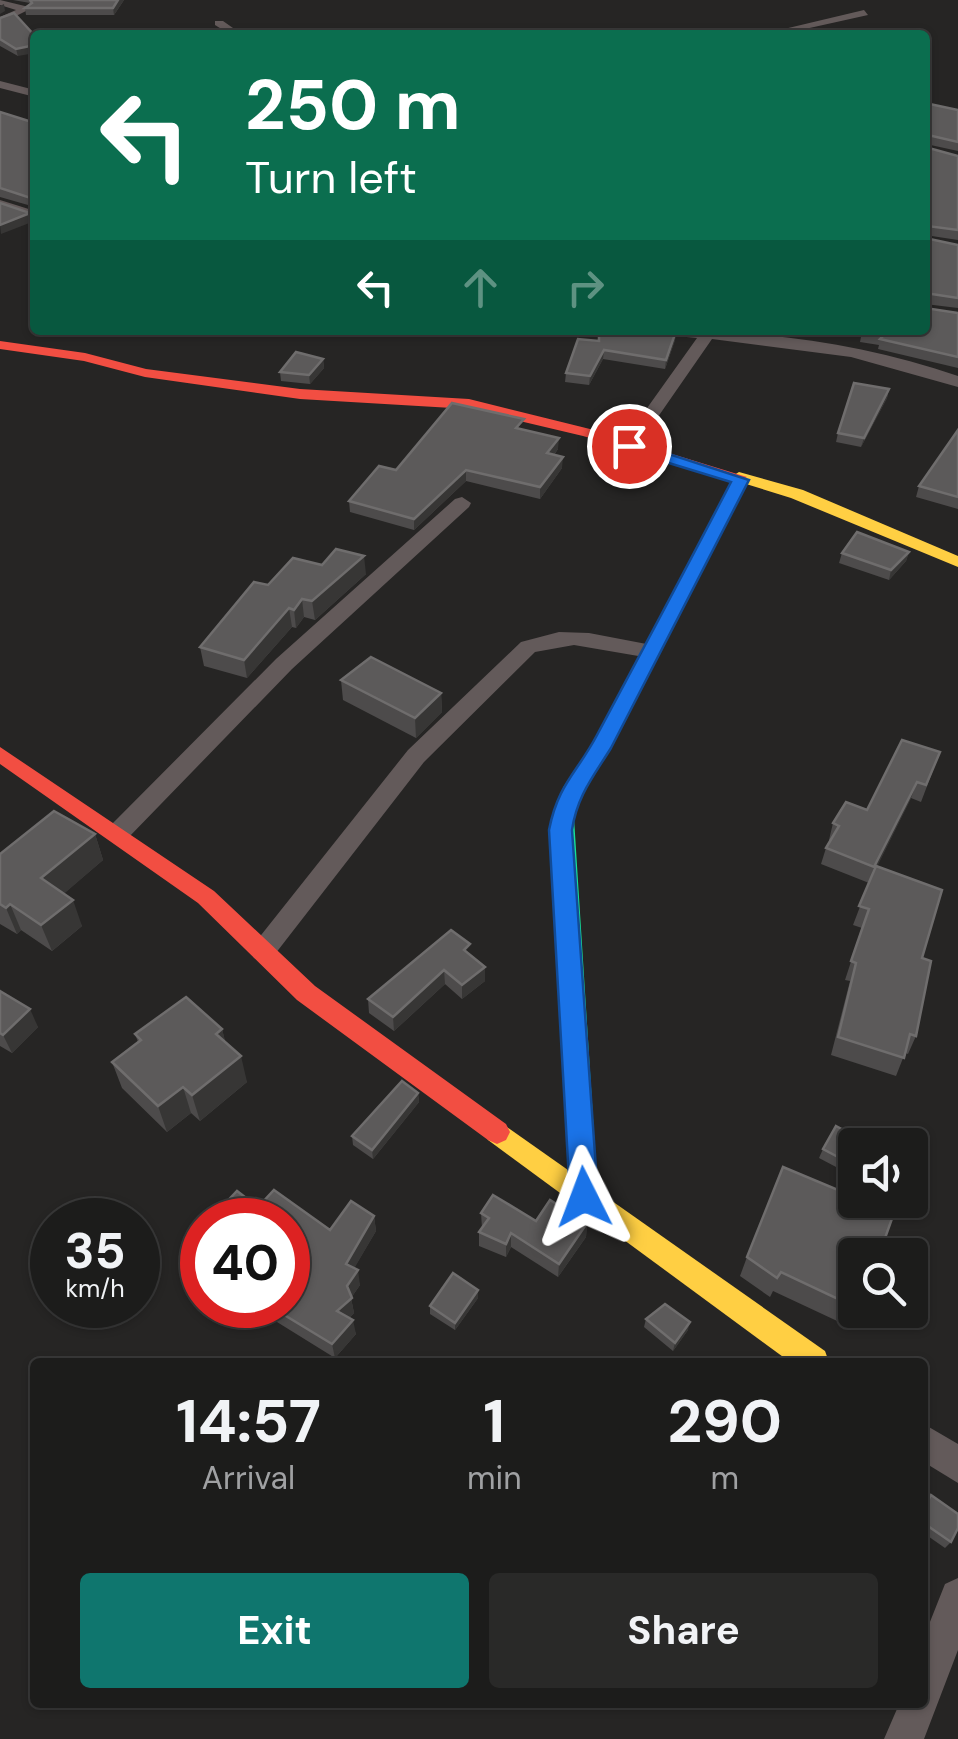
<!DOCTYPE html>
<html lang="en">
<head>
<meta charset="utf-8">
<style>
	body { margin:0; font-family:"DM Sans",sans-serif; background:#292928; color:#f1f3f6; height:100vh; display:flex; flex-direction:column; font-size:38px; white-space:nowrap }
	* { box-sizing:border-box; margin:0 }
	p { font-size:32px; color:#a0a1a3 }
	.icon { flex:none; width:55px; height:55px; fill:none; stroke:currentColor; stroke-width:2; stroke-linecap:round; stroke-linejoin:round }
	.map { position:relative; flex:1; overflow:hidden }
	.drawer { position:absolute; left:30px; top:1358px; width:898px; height:350px; display:flex; flex-direction:column; background:#1c1c1b; border-radius:10px; box-shadow:0 2px 8px #0004,0 0 0 2px #3a3a3a }
	.drawer>* { flex:none }
	.hud { position:absolute; left:30px; top:30px; width:900px; height:305px; border-radius:10px; box-shadow:0 2px 8px #0004,0 0 0 2px #3a3a3a; background:#0b6e4f; color:#fff; overflow:hidden }
	.fabs { position:absolute; left:838px; top:1128px; display:grid; gap:20px }
	.fabs a { display:grid; place-items:center; width:90px; height:90px; border-radius:10px; background:#1c1c1b; box-shadow:0 2px 8px #0004,0 0 0 2px #3a3a3a; font-size:50px }
	.speed { position:absolute; left:30px; top:1198px; display:flex; gap:20px; font-size:50px; font-weight:700; text-align:center }
	.speed>* { display:grid; place-content:center; width:130px; height:130px; border-radius:50%; background:#1c1c1b; box-shadow:0 2px 8px #0004,0 0 0 2px #3a3a3a; line-height:1 }
	.speed small { font-size:25px; font-weight:400 }
	.speed .limit { border:15px solid #d22; background:#fff; color:#111 }
	.pin { position:absolute; display:grid; place-items:center; width:85px; height:85px; color:#fff; margin:-42px; border:5px solid #fff; border-radius:50%; box-shadow:0 2px 10px #0007 }
	.me { position:absolute; width:110px; margin:-55px; rotate:357deg; stroke-linejoin:round; filter:drop-shadow(0 0 8px #0008) }
	.turn { display:flex; align-items:center; gap:35px; height:210px; padding:0 50px; font-size:45px }
	.turn .icon { width:130px; height:130px; stroke-width:2.5 }
	.turn b { display:block; font-size:70px; line-height:85px }
	.lanes { display:flex; align-items:center; height:95px; padding:0 50px; background:#0003; justify-content:center; gap:50px; direction:ltr }
	.lanes .off { opacity:.35 }
	.eta { display:flex; justify-content:space-evenly; align-items:center; height:170px; text-align:center }
	.eta b { font-size:60px; font-weight:700; line-height:70px }
	.primary-button { display:flex; gap:20px; margin-top:auto; padding:20px 50px }
	.primary-button a { flex:1; height:115px; border-radius:10px; background:#0f766e; color:#fff; font-size:40px; font-weight:700; line-height:115px; text-align:center }
	.primary-button a+a { background:#292928; color:#f1f3f6 }
	.map>svg:first-child { display:block }
	.lines { fill:none; stroke-linecap:round; stroke-linejoin:round }
	.street { fill:#635a5a; fill-rule:evenodd }
	.fast { fill:#16e098; fill-rule:evenodd }
	.slow { fill:#ffcf43; fill-rule:evenodd }
	.jam { fill:#f24e42; fill-rule:evenodd }
	.wall { fill:#4d4b4b }
	.shaded-wall { fill:#373635 }
	.building { fill:#5c5a5a; stroke:#6f6d6d; stroke-width:2.5 }
	.route { fill:#1a73e8; stroke:#114b97; stroke-width:2.5 }
</style>
</head>
<body>
<div class="map">
<svg width="958" height="1739" viewBox="0 0 958 1739">
	<rect width="100%" height="100%" fill="#262524"/>
	<g class="lines">
		<g class="street">
			<path d="M 0,0 L 29,7 L 30,9 L 0,24 L 0,17 L 16,10 L 0,5 Z"/>
			<path d="M 864,10 L 868,15 L 778,35 L 759,35 Z"/>
			<path d="M 215,21 L 223,21 L 243,35 L 231,35 L 215,25 Z"/>
			<path d="M 0,81 L 35,90 L 35,97 L 0,88 Z"/>
			<path d="M 0,200 L 35,211 L 35,219 L 0,208 Z"/>
			<path d="M 658,330 C 760,330 862,343 958,376 L 958,387 L 851,357 L 712,339 L 635,450 L 623,450 L 620,446 L 697,338 L 666,335 Z"/>
			<path d="M 462,497 L 471,503 L 469,507 L 292,669 L 127,839 L 109,839 L 106,833 L 109,827 L 276,659 L 455,499 Z"/>
			<path d="M 559,632 L 589,633 L 657,646 L 661,651 L 650,658 L 574,645 L 535,652 L 424,762 L 272,958 L 263,961 L 254,958 L 250,951 L 254,944 L 408,750 L 521,642 Z"/>
			<path d="M 922,1423 L 958,1444 L 958,1483 L 922,1461 Z"/>
			<path d="M 958,1578 L 958,1650 L 924,1739 L 884,1739 L 900,1702 L 922,1702 L 922,1642 L 945,1584 Z"/>
		</g>
		<path class="fast" d="M 741,475 L 749,480 L 611,748 L 585,787 L 574,818 L 598,1197 L 594,1206 L 584,1210 L 574,1206 L 570,1197 L 552,818 L 564,786 L 592,745 L 733,480 Z"/>
		<g class="slow">
			<path d="M 739,472 L 803,490 L 958,556 L 958,567 L 791,498 L 733,480 L 731,477 Z"/>
			<path d="M 497,1120 L 825,1351 L 829,1362 L 790,1362 L 488,1140 L 484,1132 L 488,1124 Z"/>
		</g>
		<g class="jam">
			<path d="M 0,341 L 85,353 L 146,369 L 300,389 L 469,399 L 594,430 L 747,477 L 739,482 L 583,436 L 469,409 L 300,399 L 145,377 L 84,361 L 0,349 Z"/>
			<path d="M 0,747 L 214,891 L 315,986 L 506,1124 L 510,1132 L 506,1140 L 497,1144 L 488,1140 L 297,1000 L 198,903 L 0,764 Z"/>
		</g>
	</g>
	<g class="wall">
		<path d="M 13,0 L 124,0 L 114,15 L 26,15 L 25,8 L 30,3 Z"/>
		<path d="M 14,13 L 18,56 L 0,46 L 0,18 Z"/>
		<path d="M 925,103 L 958,110 L 958,151 L 926,144 L 925,146 Z"/>
		<path d="M 0,112 L 35,123 L 35,207 L 0,197 Z"/>
		<path d="M 925,147 L 958,156 L 958,240 L 925,235 Z"/>
		<path d="M 925,238 L 958,245 L 958,308 L 925,304 Z"/>
		<path d="M 958,313 L 958,368 L 878,349 L 879,345 L 860,342 L 861,337 L 844,336 L 845,330 L 925,330 Z"/>
		<path d="M 676,331 L 675,340 L 665,369 L 603,359 L 589,385 L 565,382 L 566,373 L 599,341 Z"/>
		<path d="M 323,359 L 324,368 L 310,384 L 281,381 L 280,372 Z"/>
		<path d="M 889,389 L 887,398 L 861,447 L 836,442 L 838,433 Z"/>
		<path d="M 523,430 L 558,449 L 554,455 L 562,468 L 540,499 L 466,481 L 414,530 L 350,512 L 349,501 L 396,470 Z"/>
		<path d="M 958,430 L 958,509 L 916,497 L 919,486 Z"/>
		<path d="M 909,552 L 906,561 L 889,580 L 839,563 L 842,553 Z"/>
		<path d="M 322,565 L 366,574 L 315,620 L 304,617 L 296,628 L 292,627 L 247,678 L 204,666 L 200,647 L 268,585 Z"/>
		<path d="M 341,680 L 441,693 L 442,712 L 416,738 L 343,700 Z"/>
		<path d="M 940,752 L 921,802 L 911,798 L 877,866 L 922,958 L 916,1036 L 908,1054 L 905,1053 L 896,1076 L 831,1055 L 850,981 L 845,980 L 862,928 L 853,925 L 869,883 L 821,864 L 826,848 L 830,840 L 829,840 L 833,823 L 867,810 Z"/>
		<path d="M 95,834 L 103,860 L 63,894 L 82,926 L 52,951 L 21,930 L 17,934 L 0,924 L 0,854 Z"/>
		<path d="M 471,956 L 485,981 L 462,999 L 445,984 L 394,1031 L 369,1013 L 368,999 Z"/>
		<path d="M 0,991 L 38,1027 L 12,1053 L 0,1046 Z"/>
		<path d="M 222,1029 L 225,1042 L 247,1082 L 200,1121 L 191,1113 L 167,1132 L 122,1088 L 112,1062 L 138,1042 L 135,1034 Z"/>
		<path d="M 418,1093 L 419,1102 L 373,1159 L 353,1145 L 352,1136 Z"/>
		<path d="M 855,1145 L 855,1177 L 819,1158 L 823,1149 Z"/>
		<path d="M 258,1207 L 330,1230 L 374,1216 L 376,1231 L 354,1268 L 360,1285 L 351,1298 L 354,1313 L 349,1318 L 356,1334 L 335,1358 L 277,1322 L 273,1308 L 292,1278 L 288,1275 L 288,1220 L 221,1220 L 218,1211 Z"/>
		<path d="M 481,1213 L 536,1221 L 587,1223 L 586,1237 L 558,1277 L 511,1247 L 506,1257 L 479,1246 L 479,1232 L 482,1228 Z"/>
		<path d="M 855,1255 L 855,1310 L 859,1310 L 850,1327 L 773,1291 L 770,1297 L 740,1276 L 747,1257 Z"/>
		<path d="M 478,1298 L 455,1330 L 430,1314 L 430,1306 Z"/>
		<path d="M 646,1319 L 688,1330 L 673,1351 L 644,1327 Z"/>
		<path d="M 931,1495 L 951,1542 L 945,1548 L 922,1532 L 922,1507 Z"/>
	</g>
	<g class="shaded-wall">
		<path d="M 118,0 L 124,0 L 114,15 L 113,8 Z"/>
		<path d="M 4,4 L 5,11 L 0,14 L 0,6 Z"/>
		<path d="M 35,45 L 35,53 L 18,56 L 16,49 Z"/>
		<path d="M 30,213 L 32,222 L 1,234 L 0,225 Z"/>
		<path d="M 676,331 L 675,340 L 665,369 L 666,360 Z"/>
		<path d="M 604,350 L 603,359 L 589,385 L 590,376 Z"/>
		<path d="M 323,359 L 324,368 L 310,384 L 309,375 Z"/>
		<path d="M 889,389 L 887,398 L 861,447 L 864,438 Z"/>
		<path d="M 559,438 L 558,449 L 546,465 L 547,453 Z"/>
		<path d="M 563,457 L 562,468 L 540,499 L 540,487 Z"/>
		<path d="M 466,470 L 466,481 L 414,530 L 414,519 Z"/>
		<path d="M 909,552 L 906,561 L 889,580 L 891,570 Z"/>
		<path d="M 364,556 L 366,574 L 315,620 L 312,601 Z"/>
		<path d="M 302,599 L 304,617 L 296,628 L 294,610 Z"/>
		<path d="M 289,608 L 292,627 L 247,678 L 244,660 Z"/>
		<path d="M 441,693 L 442,712 L 416,738 L 415,718 Z"/>
		<path d="M 917,782 L 911,798 L 869,883 L 874,867 Z"/>
		<path d="M 95,834 L 103,860 L 51,905 L 41,878 Z"/>
		<path d="M 73,900 L 82,926 L 52,951 L 41,925 Z"/>
		<path d="M 10,904 L 21,930 L 17,934 L 6,908 Z"/>
		<path d="M 485,967 L 485,981 L 462,999 L 462,985 Z"/>
		<path d="M 444,970 L 445,984 L 394,1031 L 393,1017 Z"/>
		<path d="M 30,1009 L 38,1027 L 12,1053 L 3,1035 Z"/>
		<path d="M 222,1029 L 229,1055 L 216,1034 Z"/>
		<path d="M 241,1056 L 247,1082 L 200,1121 L 192,1095 Z"/>
		<path d="M 183,1087 L 191,1113 L 167,1132 L 158,1106 Z"/>
		<path d="M 418,1093 L 419,1102 L 373,1159 L 372,1150 Z"/>
		<path d="M 374,1216 L 376,1231 L 348,1279 L 346,1264 Z"/>
		<path d="M 587,1223 L 586,1237 L 558,1277 L 559,1264 Z"/>
		<path d="M 511,1233 L 511,1247 L 506,1257 L 506,1244 Z"/>
		<path d="M 358,1270 L 360,1285 L 351,1298 L 354,1313 L 340,1326 L 337,1311 L 347,1286 Z"/>
		<path d="M 478,1290 L 478,1298 L 455,1330 L 455,1323 Z"/>
		<path d="M 353,1320 L 356,1334 L 335,1358 L 332,1344 Z"/>
		<path d="M 690,1322 L 688,1330 L 673,1351 L 675,1343 Z"/>
	</g>
	<g class="building">
		<path d="M 30,0 L 118,0 L 113,8 L 25,8 L 32,3 Z"/>
		<path d="M 14,13 L 35,36 L 35,45 L 16,49 L 0,39 L 0,18 Z"/>
		<path d="M 925,103 L 958,110 L 958,142 L 928,135 L 925,143 Z"/>
		<path d="M 0,112 L 35,123 L 35,203 L 34,199 L 0,188 Z"/>
		<path d="M 925,147 L 958,156 L 958,230 L 928,226 L 925,234 Z"/>
		<path d="M 0,203 L 30,213 L 0,225 Z"/>
		<path d="M 925,238 L 958,245 L 958,298 L 925,293 L 925,298 Z"/>
		<path d="M 925,308 L 958,313 L 958,357 L 880,339 L 883,336 L 863,332 L 864,330 L 925,330 Z"/>
		<path d="M 599,330 L 670,330 L 676,331 L 666,360 L 604,350 L 590,376 L 566,373 L 578,339 L 599,341 Z"/>
		<path d="M 296,352 L 323,359 L 309,375 L 280,372 Z"/>
		<path d="M 854,383 L 889,389 L 864,438 L 838,433 Z"/>
		<path d="M 452,403 L 524,419 L 516,428 L 559,438 L 547,453 L 563,457 L 540,487 L 466,470 L 414,519 L 349,501 L 379,466 L 396,470 Z"/>
		<path d="M 958,430 L 958,497 L 919,486 Z"/>
		<path d="M 857,532 L 909,552 L 891,570 L 842,553 Z"/>
		<path d="M 336,549 L 364,556 L 312,601 L 302,599 L 294,610 L 289,608 L 244,660 L 200,647 L 254,582 L 268,585 L 293,558 L 322,565 Z"/>
		<path d="M 371,657 L 441,693 L 415,718 L 341,680 Z"/>
		<path d="M 902,740 L 940,752 L 926,785 L 917,782 L 874,867 L 826,848 L 839,826 L 833,823 L 846,802 L 867,810 Z"/>
		<path d="M 54,811 L 95,834 L 41,878 L 73,900 L 41,925 L 10,904 L 6,908 L 0,904 L 0,854 Z"/>
		<path d="M 876,866 L 942,890 L 922,958 L 931,961 L 916,1036 L 910,1034 L 904,1058 L 838,1037 L 856,963 L 851,961 L 869,909 L 859,906 Z"/>
		<path d="M 451,930 L 470,944 L 464,950 L 485,967 L 462,985 L 444,970 L 393,1017 L 368,999 Z"/>
		<path d="M 0,991 L 30,1009 L 3,1035 L 0,1033 Z"/>
		<path d="M 186,997 L 222,1029 L 216,1034 L 241,1056 L 192,1095 L 183,1087 L 158,1106 L 112,1062 L 141,1040 L 135,1034 Z"/>
		<path d="M 402,1081 L 418,1093 L 372,1150 L 352,1136 Z"/>
		<path d="M 836,1126 L 872,1145 L 855,1145 L 855,1166 L 823,1149 Z"/>
		<path d="M 783,1167 L 855,1197 L 855,1200 L 862,1200 L 894,1213 L 879,1255 L 855,1255 L 855,1307 L 781,1272 L 777,1278 L 747,1257 Z"/>
		<path d="M 274,1190 L 330,1230 L 351,1201 L 374,1216 L 346,1264 L 358,1270 L 347,1286 L 352,1298 L 337,1311 L 353,1320 L 332,1344 L 273,1308 L 275,1305 L 288,1305 L 288,1286 L 298,1270 L 288,1262 L 288,1220 L 231,1220 L 218,1211 L 237,1191 L 258,1207 Z"/>
		<path d="M 493,1195 L 536,1221 L 550,1200 L 587,1223 L 559,1264 L 511,1233 L 506,1244 L 479,1232 L 489,1218 L 481,1213 Z"/>
		<path d="M 453,1273 L 478,1290 L 455,1323 L 430,1306 Z"/>
		<path d="M 665,1304 L 690,1322 L 675,1343 L 646,1319 Z"/>
		<path d="M 931,1495 L 958,1514 L 958,1528 L 951,1542 L 922,1522 L 922,1512 Z"/>
	</g>
	<path class="route" d="M 623,443 L 635,443 L 749,480 L 611,748 C 593,777 577,796 572,830 L 598,1197 L 594,1206 L 584,1210 L 574,1206 L 570,1197 L 549,830 C 558,784 577,773 597,735 C 642,651 687,567 731,482 L 623,449 Z"/>
</svg>
<div class="fabs">
<a><svg class="icon" aria-label="sound" viewBox="0 0 24 24"><path d="M4 9h4l5-4v14l-5-4H4zM17 9q2 3 0 6"/></svg></a>
<a><svg class="icon" aria-label="search" viewBox="0 0 24 24"><circle cx="10" cy="10" r="6"/><path d="M15 15l6 6"/></svg></a>
</div>
<div class="speed"><div>35<small>km/h</small></div><div class="limit">40</div></div>
<div class="pin" style="left:629px;top:446px;background:#d93025"><svg class="icon" aria-label="arrive" viewBox="0 0 24 24"><path d="M6 21V4h12l-3 4 3 4H6"/></svg></div>
<svg class="me" style="left:584px;top:1197px" viewBox="-20 -20 40 40"><path d="M0-17L14 15 0 8-14 15z" fill="#1a73e8" stroke="#fff" stroke-width="4"/></svg>
<div class="hud">
<div class="turn"><svg class="icon" aria-label="left" viewBox="0 0 24 24"><path d="M17 20v-9H6M10 6l-5 5 5 5"/></svg><div><b>250 m</b>Turn left</div></div>
<div class="lanes"><svg class="icon" aria-label="left" viewBox="0 0 24 24"><path d="M17 20v-9H6M10 6l-5 5 5 5"/></svg><svg class="icon off" aria-label="ahead" viewBox="0 0 24 24"><path d="M12 20V5M6 11l6-6 6 6"/></svg><svg class="icon off" aria-label="right" viewBox="0 0 24 24"><path d="M7 20v-9h11M14 6l5 5-5 5"/></svg></div>
</div>
<section class="drawer">
<div class="eta">
<div><b>14:57</b><p>Arrival</p></div>
<div><b>1</b><p>min</p></div>
<div><b>290</b><p>m</p></div>
</div>
<div class="primary-button"><a>Exit</a><a>Share</a></div>
</section>
</div>
</body>
</html>
